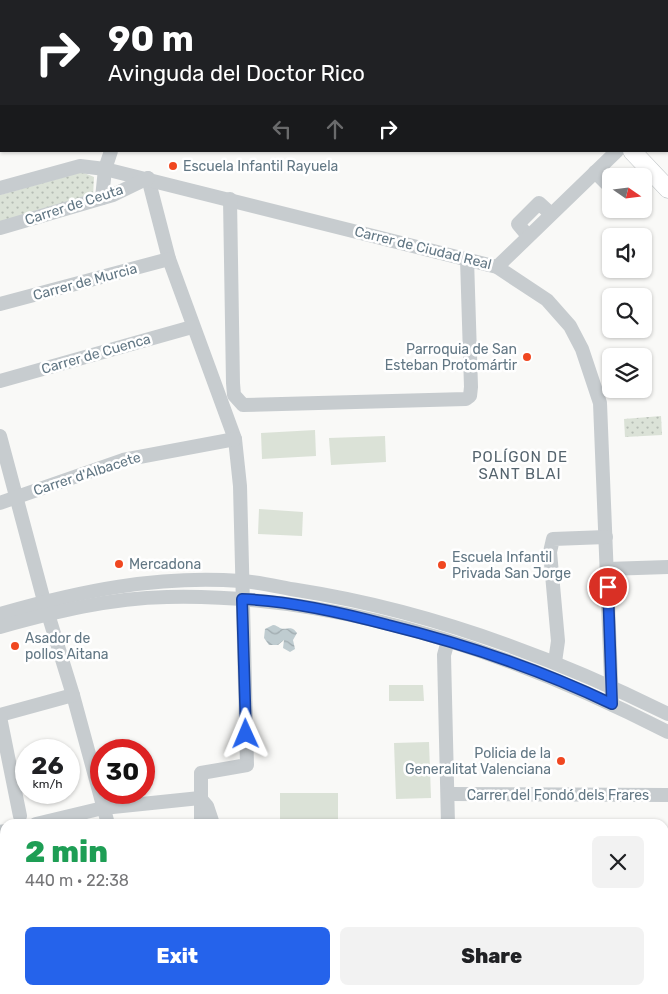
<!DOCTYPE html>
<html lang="en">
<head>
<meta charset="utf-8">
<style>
	body { margin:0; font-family:Rubik,sans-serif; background:#f2f2f2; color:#202124; height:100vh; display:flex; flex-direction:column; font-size:19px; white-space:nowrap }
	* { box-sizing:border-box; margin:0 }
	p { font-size:16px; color:#757577 }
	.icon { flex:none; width:28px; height:28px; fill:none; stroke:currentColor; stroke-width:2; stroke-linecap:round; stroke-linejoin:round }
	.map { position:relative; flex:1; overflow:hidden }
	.panel { position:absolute; left:0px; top:819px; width:669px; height:176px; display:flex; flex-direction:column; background:#fff; border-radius:15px 15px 0 0; box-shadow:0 1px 4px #0004 }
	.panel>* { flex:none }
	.guide { position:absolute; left:0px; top:0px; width:669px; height:152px; box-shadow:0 1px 4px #0004; background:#202124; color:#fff; overflow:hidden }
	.needle { width:32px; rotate:104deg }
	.controls { position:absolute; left:602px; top:168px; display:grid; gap:10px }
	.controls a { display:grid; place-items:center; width:50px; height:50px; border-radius:8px; background:#fff; box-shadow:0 1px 4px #0004; font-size:25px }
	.speed { position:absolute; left:15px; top:739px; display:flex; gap:10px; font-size:25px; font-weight:700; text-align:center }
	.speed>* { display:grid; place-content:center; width:65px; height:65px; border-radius:50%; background:#fff; box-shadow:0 1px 4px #0004; line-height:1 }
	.speed small { font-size:12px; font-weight:400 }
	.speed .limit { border:8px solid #d22; background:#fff; color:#111 }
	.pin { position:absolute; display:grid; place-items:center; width:42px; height:42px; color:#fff; margin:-21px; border:2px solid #fff; border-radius:50%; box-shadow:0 1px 5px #0007 }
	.me { position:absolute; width:55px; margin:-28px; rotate:359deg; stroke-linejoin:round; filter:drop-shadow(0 0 4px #0008) }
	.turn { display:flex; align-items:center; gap:18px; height:105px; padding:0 25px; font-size:22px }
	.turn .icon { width:65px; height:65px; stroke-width:2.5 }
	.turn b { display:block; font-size:35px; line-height:42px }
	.lanes { display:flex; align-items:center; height:48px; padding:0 25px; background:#0003; justify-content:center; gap:25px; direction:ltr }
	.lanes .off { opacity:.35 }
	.round { display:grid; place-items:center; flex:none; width:52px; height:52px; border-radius:8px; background:#f2f2f2 }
	.headline { display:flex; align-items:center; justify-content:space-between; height:85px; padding:0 25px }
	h1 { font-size:30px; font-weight:800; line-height:38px; color:#1e9e55 }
	.cta { display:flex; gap:10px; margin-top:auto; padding:10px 25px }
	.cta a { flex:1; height:58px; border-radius:8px; background:#2563eb; color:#fff; font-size:20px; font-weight:800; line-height:58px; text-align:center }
	.cta a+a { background:#f2f2f2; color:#202124 }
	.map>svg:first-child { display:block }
	.grass { fill:#dbe2d7 }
	.park { fill:url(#park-dots) }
	.water { fill:url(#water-waves) }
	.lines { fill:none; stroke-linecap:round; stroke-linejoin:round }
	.major-casing { stroke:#babfc2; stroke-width:19 }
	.minor { stroke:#c7cccf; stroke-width:14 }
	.major { stroke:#fff; stroke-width:18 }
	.route-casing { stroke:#184099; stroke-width:12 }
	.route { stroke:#2563eb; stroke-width:9 }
	.poi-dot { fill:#f04720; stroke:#fff; stroke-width:2 }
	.labels { text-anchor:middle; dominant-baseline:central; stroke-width:5; stroke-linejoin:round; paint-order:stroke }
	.poi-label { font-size:14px; fill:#627784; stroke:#fff; text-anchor:start }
	.street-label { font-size:14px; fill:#627784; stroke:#fff }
	.neighbourhood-label { font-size:15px; letter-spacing:1px; fill:#55646e; stroke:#fff }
</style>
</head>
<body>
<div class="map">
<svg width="668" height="994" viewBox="0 0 668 994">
	<defs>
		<pattern id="park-dots" width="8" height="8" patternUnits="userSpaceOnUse" patternTransform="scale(1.25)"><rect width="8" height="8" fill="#dbe2d7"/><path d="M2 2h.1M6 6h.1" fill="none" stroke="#b5bcb4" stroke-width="1.8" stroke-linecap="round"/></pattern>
		<pattern id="water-waves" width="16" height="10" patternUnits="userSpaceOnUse" patternTransform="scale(1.25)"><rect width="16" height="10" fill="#bfccd0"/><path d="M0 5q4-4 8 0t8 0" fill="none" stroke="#9faaae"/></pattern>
	</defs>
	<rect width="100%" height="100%" fill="#f9f9f7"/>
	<g class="grass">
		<path d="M 315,430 L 316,456 L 262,459 L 261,433 Z"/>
		<path d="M 385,436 L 386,462 L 331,465 L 329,438 Z"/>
		<path d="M 259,509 L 303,512 L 302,536 L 258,534 Z"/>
		<path d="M 389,685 L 423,685 L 424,701 L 389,701 Z"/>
		<path d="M 429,742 L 431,798 L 396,799 L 394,743 Z"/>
		<path d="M 280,793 L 338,793 L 338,819 L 280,820 Z"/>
		<path d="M 668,915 L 668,994 L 457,994 L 457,990 L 664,990 L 664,916 Z"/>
	</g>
	<g class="park">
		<path d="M 82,172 L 94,177 L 93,197 L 0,222 L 0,195 Z"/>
		<path d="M 661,416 L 662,435 L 625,437 L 624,419 Z"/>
		<path d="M 0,937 L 5,937 L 5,990 L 249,990 L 252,994 L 0,994 Z"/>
	</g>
	<path class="water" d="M 273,625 C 276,625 278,627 280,628 C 287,631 291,624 297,633 L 293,640 L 295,649 L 290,652 L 283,648 L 284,640 L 278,645 L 269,645 L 264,638 L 265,629 Z"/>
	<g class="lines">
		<defs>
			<g id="major">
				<path d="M 485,0 L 486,1"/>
				<path d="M 570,0 L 571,1"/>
				<path d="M 632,151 L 668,189"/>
			</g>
		</defs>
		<use href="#major" class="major-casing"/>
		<g class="minor">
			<path d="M 118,0 L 122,1"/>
			<path d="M 94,1 L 98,0"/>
			<path d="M 0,28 L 1,27"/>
			<path d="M 595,172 L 611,188"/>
			<path d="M 148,178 L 169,259 L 235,439 L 240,486 L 247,765 L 201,773 L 201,824"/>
			<path d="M 0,188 L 80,166 L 105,169 L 497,267 L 547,300 L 570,326 L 582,349 L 600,403 L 612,704"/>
			<path d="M 102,198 L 105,169 L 111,151"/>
			<path d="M 230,199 L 233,383 L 234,395 L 243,405 L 466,399 L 470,396 L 471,387 L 467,259"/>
			<path d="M 0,228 L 113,195 L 148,178"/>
			<path d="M 528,236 L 518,224 L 539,203 L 551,214"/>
			<path d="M 497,267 L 617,151"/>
			<path d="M 0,304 L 169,259"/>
			<path d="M 0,381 L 192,327"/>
			<path d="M 0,436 L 44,601 L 73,695 L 108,824"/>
			<path d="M 0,503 L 123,460 L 235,439"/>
			<path d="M 607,569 L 668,567"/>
			<path d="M 0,614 C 80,591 157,575 241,581 C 260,582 279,587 297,590 C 426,610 551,656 668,714"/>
			<path d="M 0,627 C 54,612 110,598 167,597 C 342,593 514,653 668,732"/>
			<path d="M 448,641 L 444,655 L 448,824"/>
			<path d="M 555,662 L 558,641 L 550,552 L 553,539 L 606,537"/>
			<path d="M 0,715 L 73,695"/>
			<path d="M 0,717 L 20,816"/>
			<path d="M 448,794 L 668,795"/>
			<path d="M 36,824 L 103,808 L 200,798 L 207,806 L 213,824"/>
			<path d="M 0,832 L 5,831"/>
			<path d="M 0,929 L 5,929"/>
			<path d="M 256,990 L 259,994"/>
			<path d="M 449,990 L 449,994"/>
		</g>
		<use href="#major" class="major"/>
	</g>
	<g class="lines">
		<defs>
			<path id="route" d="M 246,734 L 242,599 C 291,601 340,612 388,625 C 465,644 541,670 612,704 L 608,587"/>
		</defs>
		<use href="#route" class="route-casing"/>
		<use href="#route" class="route"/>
	</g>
	<g class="poi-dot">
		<circle cx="173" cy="166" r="5"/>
		<circle cx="527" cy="357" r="5"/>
		<circle cx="119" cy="564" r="5"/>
		<circle cx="442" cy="565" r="5"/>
		<circle cx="15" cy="646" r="5"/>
		<circle cx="561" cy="761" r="5"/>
	</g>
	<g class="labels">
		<g class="poi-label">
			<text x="183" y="166">Escuela Infantil Rayuela</text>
			<text x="517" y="349" text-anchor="end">Parroquia de San<tspan x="517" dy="16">Esteban Protomártir</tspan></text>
			<text x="452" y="557">Escuela Infantil<tspan x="452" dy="16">Privada San Jorge</tspan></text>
			<text x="129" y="564">Mercadona</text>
			<text x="25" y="638">Asador de<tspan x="25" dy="16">pollos Aitana</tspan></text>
			<text x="551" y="753" text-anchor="end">Policia de la<tspan x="551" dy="16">Generalitat Valenciana</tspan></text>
		</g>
		<g class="street-label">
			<text transform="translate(74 205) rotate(-18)">Carrer de Ceuta</text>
			<text transform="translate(423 248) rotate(14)">Carrer de Ciudad Real</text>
			<text transform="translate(85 282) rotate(-15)">Carrer de Murcia</text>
			<text transform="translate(96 354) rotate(-16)">Carrer de Cuenca</text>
			<text transform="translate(87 474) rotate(-18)">Carrer d'Albacete</text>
			<text x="558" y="795">Carrer del Fondó dels Frares</text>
		</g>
		<g class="neighbourhood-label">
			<text x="520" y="457">POLÍGON DE<tspan x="520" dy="17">SANT BLAI</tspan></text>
		</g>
	</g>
</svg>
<div class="controls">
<a><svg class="needle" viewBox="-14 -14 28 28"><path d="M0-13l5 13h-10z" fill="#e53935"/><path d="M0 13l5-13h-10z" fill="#757577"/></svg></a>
<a><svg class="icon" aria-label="sound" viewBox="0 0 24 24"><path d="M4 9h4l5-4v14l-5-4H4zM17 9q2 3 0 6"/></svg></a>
<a><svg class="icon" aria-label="search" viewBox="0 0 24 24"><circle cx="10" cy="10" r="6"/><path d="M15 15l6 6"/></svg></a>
<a><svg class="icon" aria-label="layers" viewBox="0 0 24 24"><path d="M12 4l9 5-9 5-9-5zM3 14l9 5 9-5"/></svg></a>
</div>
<div class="speed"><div>26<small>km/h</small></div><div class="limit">30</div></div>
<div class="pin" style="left:608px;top:587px;background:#d93025"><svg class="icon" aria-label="arrive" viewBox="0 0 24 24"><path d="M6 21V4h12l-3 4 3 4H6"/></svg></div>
<svg class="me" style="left:246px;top:734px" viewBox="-20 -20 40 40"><path d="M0-17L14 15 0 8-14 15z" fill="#2563eb" stroke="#fff" stroke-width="4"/></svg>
<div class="guide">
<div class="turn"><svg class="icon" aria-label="right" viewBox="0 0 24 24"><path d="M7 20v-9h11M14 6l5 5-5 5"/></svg><div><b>90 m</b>Avinguda del Doctor Rico</div></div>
<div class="lanes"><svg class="icon off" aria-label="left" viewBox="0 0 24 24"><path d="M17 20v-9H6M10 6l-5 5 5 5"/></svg><svg class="icon off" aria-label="ahead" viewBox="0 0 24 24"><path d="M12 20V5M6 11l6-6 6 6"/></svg><svg class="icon" aria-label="right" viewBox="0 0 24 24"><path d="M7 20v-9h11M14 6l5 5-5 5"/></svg></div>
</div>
<section class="panel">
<div class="headline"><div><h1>2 min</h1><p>440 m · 22:38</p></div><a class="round"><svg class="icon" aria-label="close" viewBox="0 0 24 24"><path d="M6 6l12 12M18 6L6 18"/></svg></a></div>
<div class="cta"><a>Exit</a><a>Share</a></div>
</section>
</div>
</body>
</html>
